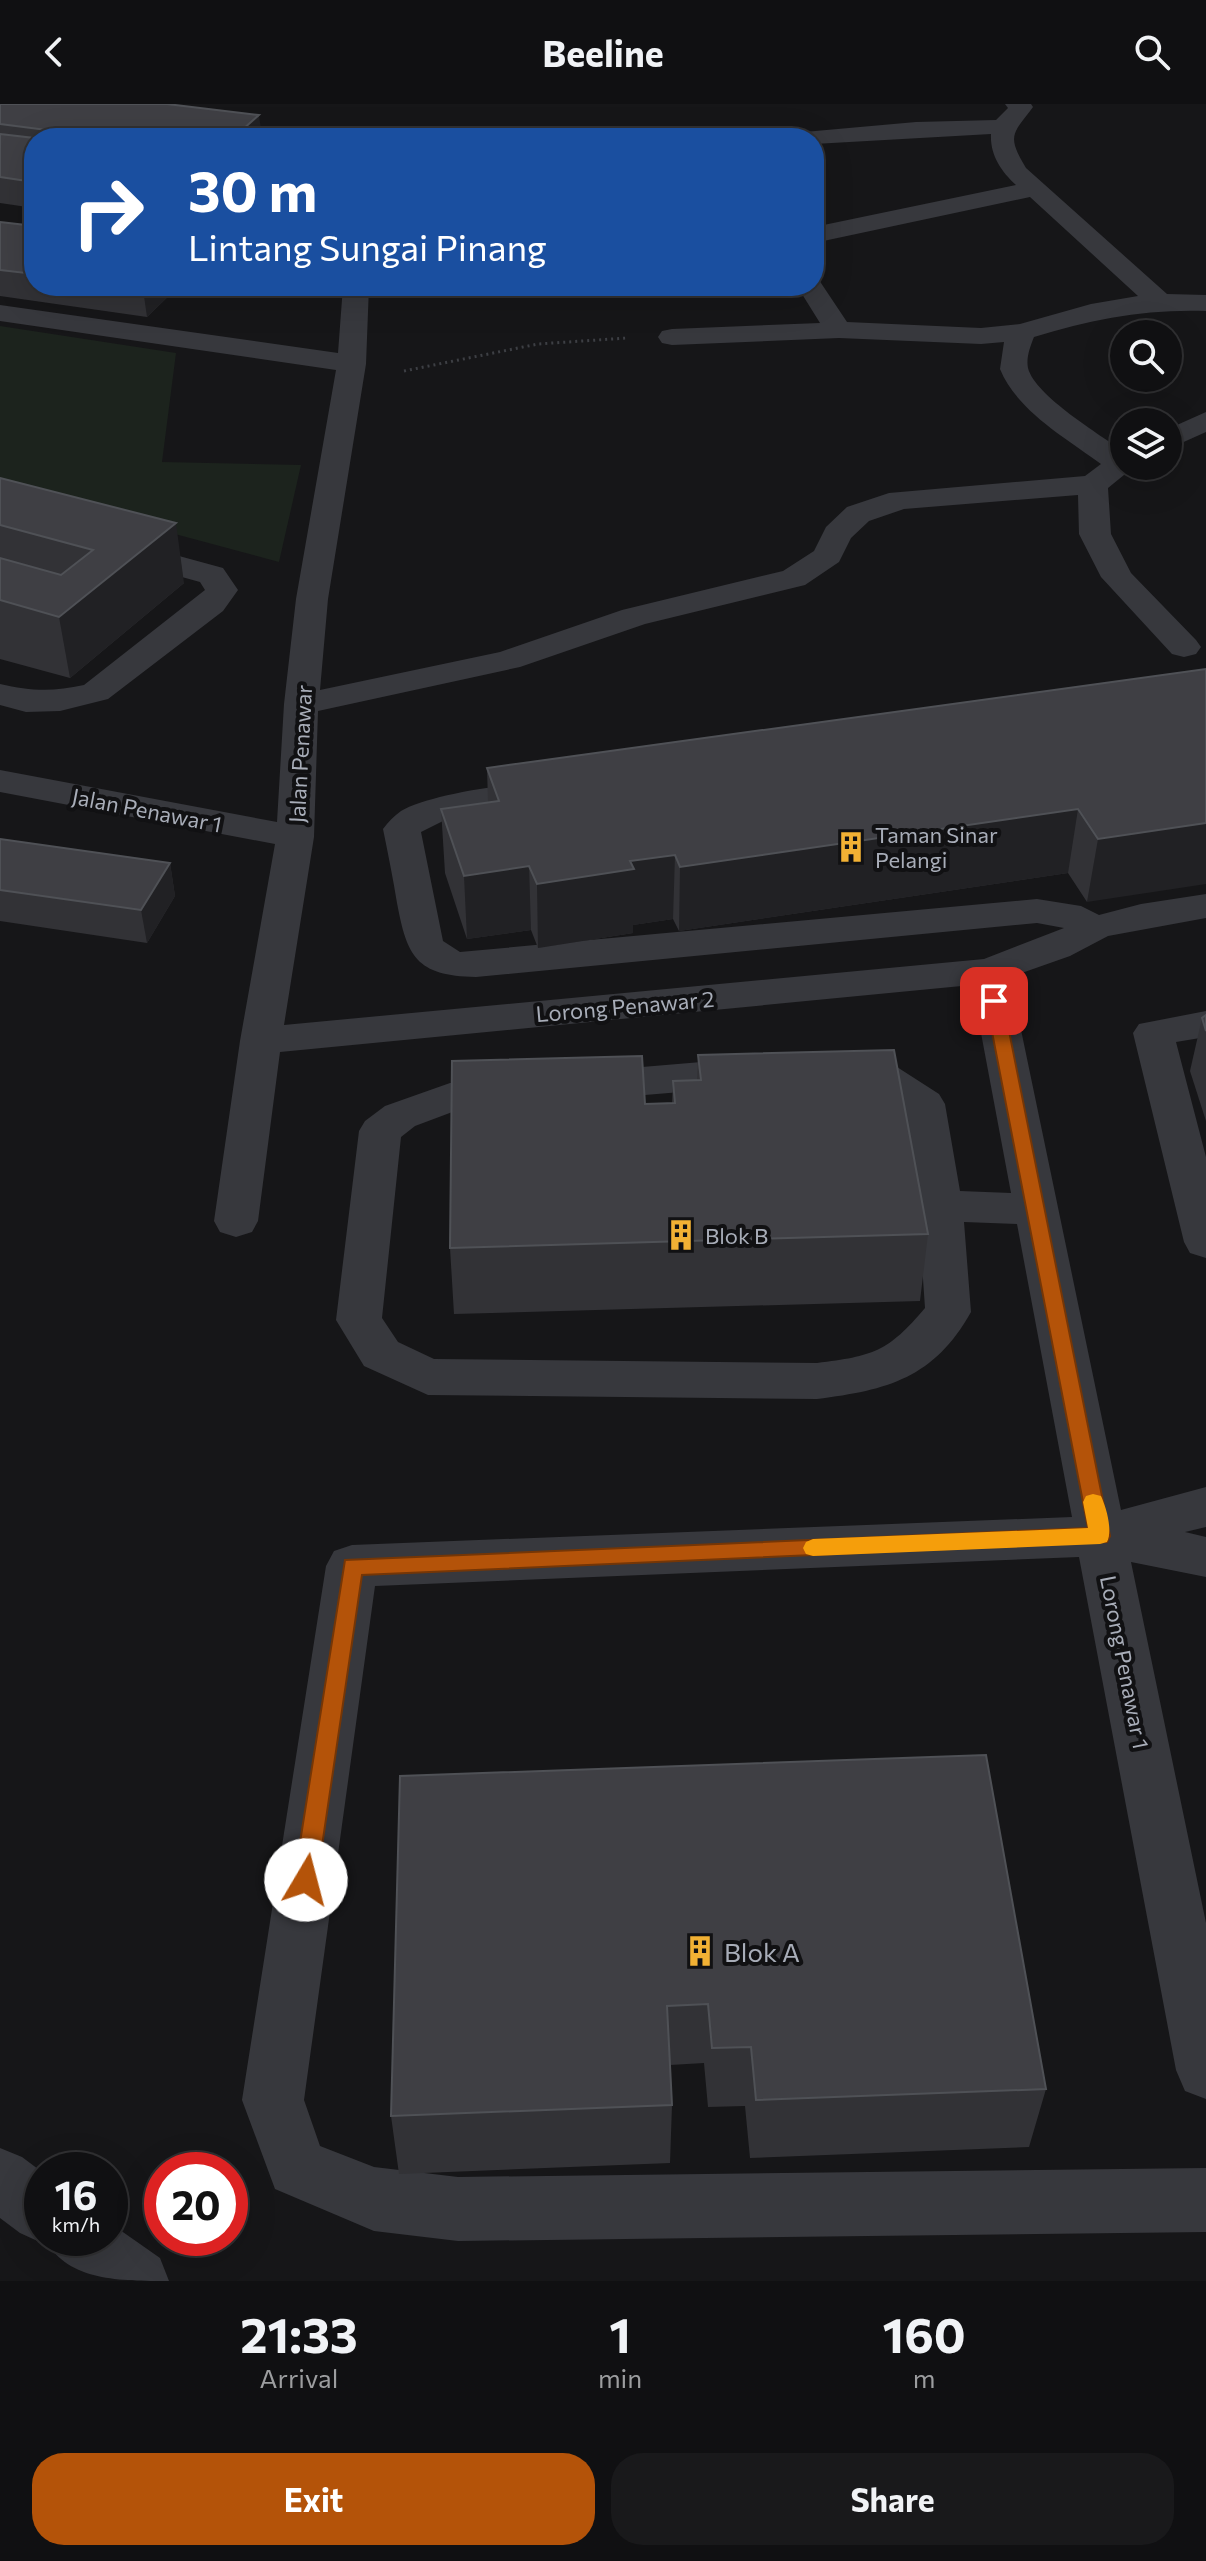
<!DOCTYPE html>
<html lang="en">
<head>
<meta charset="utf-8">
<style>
	body { margin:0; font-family:Commissioner,sans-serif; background:#19191b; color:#f1f3f6; height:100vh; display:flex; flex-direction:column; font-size:30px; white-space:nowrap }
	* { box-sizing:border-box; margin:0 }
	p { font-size:26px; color:#9c9d9f }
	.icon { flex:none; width:44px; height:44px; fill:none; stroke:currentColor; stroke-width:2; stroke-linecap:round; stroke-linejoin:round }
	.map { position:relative; height:2177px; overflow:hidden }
	.sheet { display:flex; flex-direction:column; background:#101012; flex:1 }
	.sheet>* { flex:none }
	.hud { position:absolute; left:24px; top:24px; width:800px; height:168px; border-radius:32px; box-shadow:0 8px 32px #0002,0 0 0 2px #303032; background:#1a4fa0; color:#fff; overflow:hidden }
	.controls { position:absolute; left:1110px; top:216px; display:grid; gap:16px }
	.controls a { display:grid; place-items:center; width:72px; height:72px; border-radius:50%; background:#101012; box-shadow:0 8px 32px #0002,0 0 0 2px #303032; font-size:40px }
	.speed { position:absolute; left:24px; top:2048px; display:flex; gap:16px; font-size:40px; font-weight:700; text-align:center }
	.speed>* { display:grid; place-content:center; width:104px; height:104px; border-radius:50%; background:#101012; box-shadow:0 8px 32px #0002,0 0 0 2px #303032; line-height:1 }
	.speed small { font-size:20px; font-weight:400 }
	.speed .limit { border:12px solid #d22; background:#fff; color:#111 }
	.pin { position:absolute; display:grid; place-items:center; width:68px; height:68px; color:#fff; margin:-34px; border-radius:16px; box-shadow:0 4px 12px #0006 }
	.me { position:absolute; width:88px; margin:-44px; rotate:8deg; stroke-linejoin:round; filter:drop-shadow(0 0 6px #0008) }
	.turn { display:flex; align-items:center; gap:28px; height:168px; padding:0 32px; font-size:36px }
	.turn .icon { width:104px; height:104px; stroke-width:2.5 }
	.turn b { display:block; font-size:56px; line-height:68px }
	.eta { display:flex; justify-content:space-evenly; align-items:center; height:136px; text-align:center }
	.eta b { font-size:48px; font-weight:700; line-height:56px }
	.button { display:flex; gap:16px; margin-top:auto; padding:16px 32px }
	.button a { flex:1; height:92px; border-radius:32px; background:#b45309; color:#fff; font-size:32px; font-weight:700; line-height:92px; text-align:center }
	.button a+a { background:#19191b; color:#f1f3f6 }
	header { display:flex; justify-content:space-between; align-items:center; height:104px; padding:0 32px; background:#101012; font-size:36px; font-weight:700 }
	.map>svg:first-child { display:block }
	.green { fill:#1c231d }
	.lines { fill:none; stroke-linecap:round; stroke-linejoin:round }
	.path { stroke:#3d3f44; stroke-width:3; stroke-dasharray:2 4; stroke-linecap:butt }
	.minor { fill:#37383d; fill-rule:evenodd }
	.wall { fill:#323236 }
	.shaded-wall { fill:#212124 }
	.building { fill:#3f3f44; stroke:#4f5156; stroke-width:2 }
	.route { fill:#b45309; stroke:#753606; stroke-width:2 }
	.slow { fill:#f59e0b }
	.labels { text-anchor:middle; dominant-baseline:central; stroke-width:8; stroke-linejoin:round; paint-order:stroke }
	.street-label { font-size:22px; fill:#a8adb8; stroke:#111113 }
	.poi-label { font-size:22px; fill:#a8adb8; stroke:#111113; text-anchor:start }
	.near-poi-label { font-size:26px; fill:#a8adb8; stroke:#111113; text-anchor:start }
</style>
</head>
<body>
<header><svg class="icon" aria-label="back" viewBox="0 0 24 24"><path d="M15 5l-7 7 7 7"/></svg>Beeline<svg class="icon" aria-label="search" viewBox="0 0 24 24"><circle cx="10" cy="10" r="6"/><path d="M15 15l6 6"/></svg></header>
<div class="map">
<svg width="1206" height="2177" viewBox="0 0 1206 2177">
	<rect width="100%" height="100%" fill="#161618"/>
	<path class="green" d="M 0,222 L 176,249 L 162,358 L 301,361 L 279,458 L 0,383 Z"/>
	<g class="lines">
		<path class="path" d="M 404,267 L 538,240 L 627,234"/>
		<g class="minor">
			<path d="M 1005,0 L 1031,0 L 1033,3 C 1013,30 1006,31 1026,64 L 1167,190 L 1206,191 L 1206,207 C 1145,205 1092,215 1034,233 C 1030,243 1026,254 1028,264 C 1035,292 1101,331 1124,348 L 1124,362 L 1135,362 L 1108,384 L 1111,430 L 1131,469 L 1196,536 L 1201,543 L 1196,550 L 1184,553 L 1172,550 L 1101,473 L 1079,430 L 1078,391 L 904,405 L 869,417 L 851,434 L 839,458 L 805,481 L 645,520 L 520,563 L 318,607 L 314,733 L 284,921 L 984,855 L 1064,824 L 1037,819 L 476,873 C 416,872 407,852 397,799 C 393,774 388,750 383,725 C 388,718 394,712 401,707 C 429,690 528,674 560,682 L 565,690 L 560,698 L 547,701 L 453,712 L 421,728 L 443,837 L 460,848 L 1037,795 L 1081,802 L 1099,811 L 1141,800 L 1206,790 L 1206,814 L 1108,832 L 1070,852 L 1010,873 L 1121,1406 L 1206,1383 L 1206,1423 L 1185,1428 L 1206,1433 L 1206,1473 L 1131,1458 L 1206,1819 L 1206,1995 L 1185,1987 L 1176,1966 L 1079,1453 L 375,1482 L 304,1996 L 320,2042 L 374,2063 L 458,2073 L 1206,2064 L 1206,2128 L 458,2137 L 374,2127 L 275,2085 L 242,1996 L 326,1462 L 334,1447 L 352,1441 L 1072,1413 L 1017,1120 L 964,1118 L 971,1208 C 934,1274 888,1286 817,1295 L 428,1291 L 364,1262 L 336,1216 L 359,1027 L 365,1017 L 385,1002 L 450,979 L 834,947 L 897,963 L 939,990 L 945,1000 L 960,1087 L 1011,1089 L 972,881 L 280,948 L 258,1117 L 252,1128 L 236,1133 L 220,1128 L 214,1117 L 240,937 L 275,740 L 0,688 L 0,666 L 277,718 L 284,600 L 296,495 L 336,266 L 0,217 L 0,201 L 338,249 L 343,182 L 369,182 L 366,260 L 328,495 L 320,586 L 500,548 L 622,506 L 783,467 L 814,447 L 826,423 L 847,403 L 889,389 L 1085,372 L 1101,360 C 1066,334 1017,307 1000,265 L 1004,238 L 981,240 L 839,234 L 672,241 L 662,239 L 658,233 L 662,227 L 672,225 L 820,219 L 797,182 L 814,182 L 814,175 L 819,176 L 847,218 L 981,224 L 1020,220 L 1091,200 L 1138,192 L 1030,93 L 814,139 L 814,123 L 1016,81 C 1001,67 990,51 991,30 L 814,40 L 814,34 L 789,34 L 793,29 L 916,18 L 996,16 L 1008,4 ZM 834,975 L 867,983 L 904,1006 L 918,1102 L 925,1204 C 888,1248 873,1252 817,1259 L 434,1255 L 398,1238 L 382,1214 L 401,1033 L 415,1022 L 455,1007 Z"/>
			<path d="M 1206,308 L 1206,328 L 1168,345 L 1168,325 Z"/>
			<path d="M 124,437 L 223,464 L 238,486 L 223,507 L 108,595 L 60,607 L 26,608 L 0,601 L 0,580 C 30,587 53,588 84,581 L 205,486 L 200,478 L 113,454 L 108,447 L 113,440 Z"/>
			<path d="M 1206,907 L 1206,933 L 1176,938 L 1206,1053 L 1206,1154 L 1190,1149 L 1184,1138 L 1133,929 L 1139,920 Z"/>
			<path d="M 0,2044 L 22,2053 L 42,2068 L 42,2134 L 110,2134 L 110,2119 L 160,2154 L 169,2177 C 120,2177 69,2177 46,2137 L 42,2139 L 20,2129 L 0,2114 Z"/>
		</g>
	</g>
	<g class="wall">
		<path d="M 0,0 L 262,34 L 34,34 L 34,104 L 0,99 Z"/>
		<path d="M 0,118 L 34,122 L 34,182 L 179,182 L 147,213 L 0,192 Z"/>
		<path d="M 0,374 L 184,479 L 70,574 L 0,555 Z"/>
		<path d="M 1206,565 L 1087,798 L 1068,769 L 679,827 L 673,815 L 633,821 L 633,829 L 538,844 L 531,826 L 467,835 L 445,769 L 441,705 L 488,698 L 487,664 Z"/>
		<path d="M 0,735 L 170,759 L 175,792 L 147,839 L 0,817 Z"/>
		<path d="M 1206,911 L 1206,1017 L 1190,967 L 1202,914 Z"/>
		<path d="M 698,951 L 928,1130 L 920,1197 L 454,1210 L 450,1144 L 645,1000 L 672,999 L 673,977 L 697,976 Z"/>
		<path d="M 400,1672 L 1046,1985 L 1029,2043 L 750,2054 L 745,2002 L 708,2003 L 704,1959 L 670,1961 L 672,2001 L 670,2059 L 399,2070 L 391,2012 Z"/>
	</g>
	<g class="shaded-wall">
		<path d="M 259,11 L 262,34 L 233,34 Z"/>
		<path d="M 146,182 L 179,182 L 147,213 L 143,185 Z"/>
		<path d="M 176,419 L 184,479 L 70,574 L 59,513 Z"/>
		<path d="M 1078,705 L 1068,769 L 679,827 L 680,763 Z"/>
		<path d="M 1206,719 L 1206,780 L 1087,798 L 1098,735 Z"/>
		<path d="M 675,751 L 673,815 L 633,821 L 633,829 L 538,844 L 537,780 L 630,757 Z"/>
		<path d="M 170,759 L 175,792 L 147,839 L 141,806 Z"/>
		<path d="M 529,762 L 531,826 L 467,835 L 464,772 Z"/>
	</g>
	<g class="building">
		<path d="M 0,0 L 167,0 L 259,11 L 233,34 L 109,34 L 0,20 Z"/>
		<path d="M 0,30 L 34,34 L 34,78 L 0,73 Z"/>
		<path d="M 0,118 L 34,122 L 34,170 L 0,166 Z"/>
		<path d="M 120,182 L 146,182 L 143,185 Z"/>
		<path d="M 0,374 L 176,419 L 59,513 L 0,496 L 0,454 L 61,471 L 93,446 L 0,421 Z"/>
		<path d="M 1206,565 L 1206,719 L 1098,735 L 1078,705 L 680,763 L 675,751 L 630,757 L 634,765 L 537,780 L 529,762 L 464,772 L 441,705 L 499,697 L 487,664 Z"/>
		<path d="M 0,735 L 170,759 L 141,806 L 0,786 Z"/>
		<path d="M 1206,911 L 1206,927 L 1202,914 Z"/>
		<path d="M 894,946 L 928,1130 L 450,1144 L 452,957 L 642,952 L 645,1000 L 675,999 L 673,977 L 701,976 L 698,951 Z"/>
		<path d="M 986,1651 L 1046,1985 L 756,1996 L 751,1943 L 712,1944 L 708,1900 L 667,1902 L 672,2001 L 391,2012 L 400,1672 Z"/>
	</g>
	<path class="route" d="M 994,892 L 1003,897 L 1110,1432 L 1107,1438 L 362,1471 L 317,1776 L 314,1784 L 306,1787 L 297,1784 L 294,1776 L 345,1456 L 1088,1424 L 986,897 Z"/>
	<path class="slow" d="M 1093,1390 L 1101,1392 C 1106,1403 1113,1426 1107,1438 L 1100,1440 L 813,1452 L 806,1450 L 803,1444 L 806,1438 L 813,1435 L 1088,1424 L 1083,1398 L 1086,1392 Z"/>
	<defs>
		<symbol id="building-bare" viewBox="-9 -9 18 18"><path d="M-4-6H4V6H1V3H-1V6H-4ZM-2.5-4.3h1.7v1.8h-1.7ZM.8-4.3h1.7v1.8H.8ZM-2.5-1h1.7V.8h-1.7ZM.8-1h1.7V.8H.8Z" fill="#f2b134" stroke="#111113" stroke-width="2.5" paint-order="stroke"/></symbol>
	</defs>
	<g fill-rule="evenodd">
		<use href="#building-bare" x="829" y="721" width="44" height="44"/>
		<use href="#building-bare" x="659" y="1109" width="44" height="44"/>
		<use href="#building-bare" x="678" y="1825" width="44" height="44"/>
	</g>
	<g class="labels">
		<g class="street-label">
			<text transform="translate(300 650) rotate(-87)">Jalan Penawar</text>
			<text transform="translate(147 706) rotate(11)">Jalan Penawar 1</text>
			<text transform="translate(625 902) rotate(-5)">Lorong Penawar 2</text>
			<text transform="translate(1125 1558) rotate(79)">Lorong Penawar 1</text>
		</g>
		<g class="poi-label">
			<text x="875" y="730">Taman Sinar<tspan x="875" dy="25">Pelangi</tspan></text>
			<text x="705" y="1131">Blok B</text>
		</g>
		<g class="near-poi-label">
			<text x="724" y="1847">Blok A</text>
		</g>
	</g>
</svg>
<div class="controls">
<a><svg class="icon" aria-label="search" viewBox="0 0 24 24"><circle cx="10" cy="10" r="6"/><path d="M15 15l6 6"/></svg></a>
<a><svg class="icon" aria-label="layers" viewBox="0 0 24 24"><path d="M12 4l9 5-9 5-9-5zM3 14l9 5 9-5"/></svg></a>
</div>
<div class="speed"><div>16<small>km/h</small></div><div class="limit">20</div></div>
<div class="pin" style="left:994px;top:897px;background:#d93025"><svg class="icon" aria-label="arrive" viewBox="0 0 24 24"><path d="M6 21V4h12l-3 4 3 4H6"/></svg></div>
<svg class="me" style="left:306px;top:1776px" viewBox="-20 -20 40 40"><circle r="19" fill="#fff"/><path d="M0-13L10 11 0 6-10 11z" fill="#b45309"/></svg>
<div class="hud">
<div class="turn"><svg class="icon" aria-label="right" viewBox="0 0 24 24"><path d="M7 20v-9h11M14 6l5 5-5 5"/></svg><div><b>30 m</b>Lintang Sungai Pinang</div></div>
</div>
</div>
<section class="sheet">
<div class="eta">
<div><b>21:33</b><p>Arrival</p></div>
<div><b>1</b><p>min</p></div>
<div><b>160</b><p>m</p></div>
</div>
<div class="button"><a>Exit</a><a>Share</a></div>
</section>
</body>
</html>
